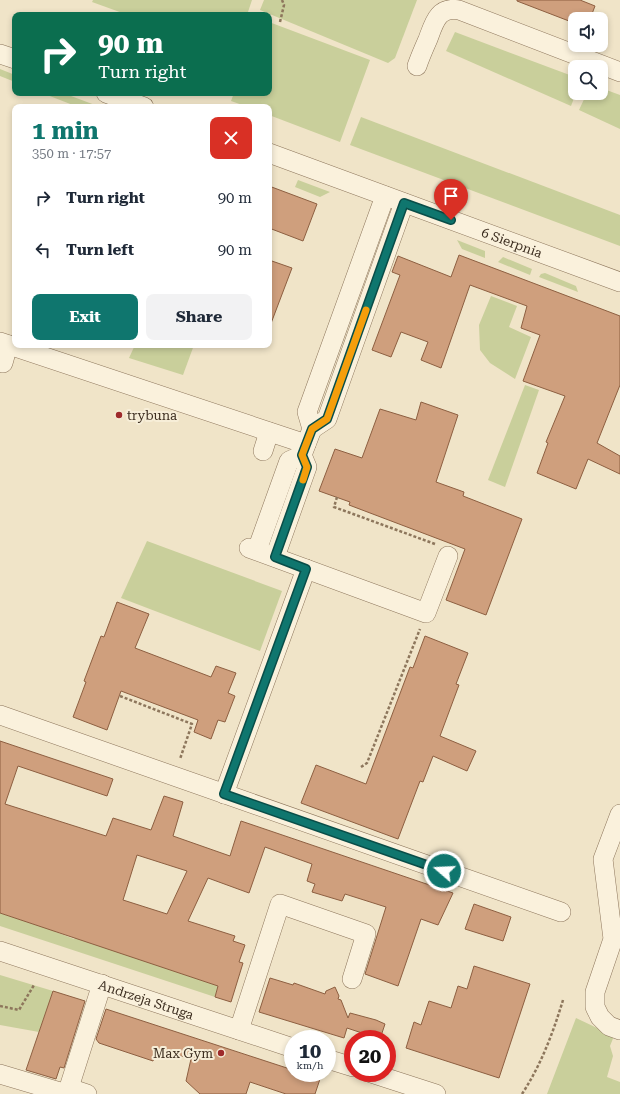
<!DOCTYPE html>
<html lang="en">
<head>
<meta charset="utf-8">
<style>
	body { margin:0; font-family:"Roboto Serif",serif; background:#f2f2f3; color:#1f2937; height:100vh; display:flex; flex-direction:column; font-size:15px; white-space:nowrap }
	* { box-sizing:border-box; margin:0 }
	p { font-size:13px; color:#747a83 }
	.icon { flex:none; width:22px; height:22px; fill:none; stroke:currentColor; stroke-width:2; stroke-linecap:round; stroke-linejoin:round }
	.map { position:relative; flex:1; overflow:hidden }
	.sheet { position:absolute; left:12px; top:104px; width:260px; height:244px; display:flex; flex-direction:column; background:#fff; border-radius:8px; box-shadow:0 2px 6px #0003 }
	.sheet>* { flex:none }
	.banner { position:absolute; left:12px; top:12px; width:260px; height:84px; border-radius:8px; box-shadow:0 2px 6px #0003; background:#0b6e4f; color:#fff; overflow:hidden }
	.buttons { position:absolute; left:568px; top:12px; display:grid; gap:8px }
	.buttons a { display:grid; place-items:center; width:40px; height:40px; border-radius:8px; background:#fff; box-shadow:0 2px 6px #0003; font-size:20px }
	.speed { position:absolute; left:284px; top:1030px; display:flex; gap:8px; font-size:20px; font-weight:700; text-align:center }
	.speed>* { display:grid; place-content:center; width:52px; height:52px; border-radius:50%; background:#fff; box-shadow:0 2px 6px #0003; line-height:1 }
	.speed small { font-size:10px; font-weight:400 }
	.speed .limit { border:6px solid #d22; background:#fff; color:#111 }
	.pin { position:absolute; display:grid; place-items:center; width:34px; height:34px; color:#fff; margin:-41px -17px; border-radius:50% 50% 50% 0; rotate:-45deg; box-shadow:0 0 4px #0007 }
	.pin .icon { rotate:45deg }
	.me { position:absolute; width:44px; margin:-22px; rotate:289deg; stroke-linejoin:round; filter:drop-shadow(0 0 3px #0008) }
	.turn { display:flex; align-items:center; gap:14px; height:84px; padding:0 20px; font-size:18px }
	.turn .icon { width:52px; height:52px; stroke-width:2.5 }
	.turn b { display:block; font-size:28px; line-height:34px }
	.round { display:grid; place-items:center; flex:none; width:42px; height:42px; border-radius:8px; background:#f2f2f3 }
	.head { display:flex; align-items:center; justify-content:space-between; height:68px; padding:0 20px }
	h1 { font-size:24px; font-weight:700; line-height:30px; color:#0f766e }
	.action { display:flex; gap:8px; margin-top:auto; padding:8px 20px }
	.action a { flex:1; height:46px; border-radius:8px; background:#0f766e; color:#fff; font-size:16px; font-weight:700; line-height:46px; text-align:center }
	.action a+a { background:#f2f2f3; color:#1f2937 }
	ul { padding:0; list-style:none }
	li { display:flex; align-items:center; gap:12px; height:52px; padding:0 20px }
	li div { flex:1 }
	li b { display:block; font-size:15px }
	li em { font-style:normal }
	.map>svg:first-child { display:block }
	.green { fill:#c9cf9b }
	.building { fill:#cf9f7d; stroke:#8d5f41; fill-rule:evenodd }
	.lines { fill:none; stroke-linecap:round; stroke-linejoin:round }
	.minor-casing { stroke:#8d765c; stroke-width:20 }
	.path { stroke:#8d765c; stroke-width:2.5; stroke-dasharray:3 2; stroke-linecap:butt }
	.minor { stroke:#faf1dc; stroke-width:19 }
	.route-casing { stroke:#0a4d48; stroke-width:10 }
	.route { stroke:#0f766e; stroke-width:7 }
	.slow { stroke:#f59e0b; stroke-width:7 }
	.poi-dot { fill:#9e2a2b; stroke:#f7eed8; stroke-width:1.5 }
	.labels { text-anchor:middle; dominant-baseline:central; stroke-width:4; stroke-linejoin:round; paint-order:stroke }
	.street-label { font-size:13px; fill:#3d2e20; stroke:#f7eed8 }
	.poi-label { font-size:13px; fill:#3d2e20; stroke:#f7eed8; text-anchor:start }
</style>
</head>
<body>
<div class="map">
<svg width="620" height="1094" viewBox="0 0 620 1094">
	<rect width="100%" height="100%" fill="#f0e4c8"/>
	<g class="green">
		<path d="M 93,0 L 252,0 L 247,15 L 128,15 L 92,2 Z"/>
		<path d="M 264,0 L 417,0 L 395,58 L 388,63 L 260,10 Z"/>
		<path d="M 269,22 L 370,60 L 340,142 L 269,115 L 269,107 L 248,107 L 231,101 L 234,93 L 269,93 Z"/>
		<path d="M 455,32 L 575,77 L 576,93 L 571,106 L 446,51 Z"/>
		<path d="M 0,69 L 15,75 L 15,82 L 0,76 Z"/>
		<path d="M 601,88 L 620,95 L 620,129 L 579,110 L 587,93 L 601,93 Z"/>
		<path d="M 42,93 L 63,93 L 95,105 L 95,107 L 78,107 Z"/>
		<path d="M 361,117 L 620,215 L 620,246 L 350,145 Z"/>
		<path d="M 298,180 L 330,192 L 320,197 L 295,187 Z"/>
		<path d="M 457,240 L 485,251 L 485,258 L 462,249 Z"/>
		<path d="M 503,257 L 532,269 L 530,275 L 498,262 Z"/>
		<path d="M 545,273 L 576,286 L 578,292 L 539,277 L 541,274 Z"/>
		<path d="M 491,296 L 517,306 L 509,327 L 531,337 L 515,379 L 490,363 L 480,350 L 479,325 Z"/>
		<path d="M 135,345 L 194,345 L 183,375 L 129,358 Z"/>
		<path d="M 525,385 L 539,390 L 505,487 L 488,480 Z"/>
		<path d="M 147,541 L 282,591 L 260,651 L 121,598 Z"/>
		<path d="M 0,913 L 56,931 L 56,932 L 74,939 L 75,938 L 218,985 L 215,997 L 0,926 Z"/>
		<path d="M 0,975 L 53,991 L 39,1032 L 0,1025 Z"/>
		<path d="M 576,1018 L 614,1036 L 610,1046 L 613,1056 L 607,1077 L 620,1082 L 620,1094 L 547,1094 Z"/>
	</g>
	<g class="building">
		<path d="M 517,0 L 580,0 L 595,6 L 590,19 L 586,19 L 572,14 L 569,21 L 517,1 Z"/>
		<path d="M 269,186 L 317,204 L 303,241 L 269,228 Z"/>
		<path d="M 459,255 L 620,316 L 620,385 L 597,443 L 620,456 L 620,474 L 588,459 L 576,489 L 537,473 L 548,443 L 546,442 L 565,396 L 523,381 L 540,335 L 521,328 L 527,306 L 470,285 L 441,368 L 421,360 L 428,342 L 401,332 L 391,357 L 372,350 L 400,275 L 392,272 L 398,256 L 451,277 Z"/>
		<path d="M 269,260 L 292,268 L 270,326 L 269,326 Z"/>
		<path d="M 421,402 L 458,415 L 436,482 L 464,492 L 463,496 L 522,519 L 486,615 L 446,600 L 465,549 L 349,505 L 350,502 L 319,491 L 335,449 L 362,458 L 380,409 L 416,420 Z"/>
		<path d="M 117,602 L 149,614 L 135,648 L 211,677 L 216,666 L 236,673 L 228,693 L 235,696 L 225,722 L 218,720 L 211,739 L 194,732 L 198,720 L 121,691 L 107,730 L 73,717 L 86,682 L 84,681 L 101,636 L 104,637 Z"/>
		<path d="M 425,636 L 468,653 L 456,684 L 459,685 L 440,736 L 476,751 L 467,771 L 433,756 L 423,782 L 420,781 L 398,839 L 301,803 L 316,765 L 366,784 L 410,667 L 413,668 Z"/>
		<path d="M 0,741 L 113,779 L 107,796 L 18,766 L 5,804 L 106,836 L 113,818 L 151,830 L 164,796 L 183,802 L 173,836 L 230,856 L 241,821 L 453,893 L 438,925 L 421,919 L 398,986 L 365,974 L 386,907 L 345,894 L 342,901 L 312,892 L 315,884 L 307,881 L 312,864 L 265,847 L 249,893 L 208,878 L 188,921 L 235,936 L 233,941 L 245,945 L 239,962 L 243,963 L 231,1002 L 215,997 L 218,986 L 0,913 ZM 137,855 L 187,871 L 167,914 L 123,900 Z"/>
		<path d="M 474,904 L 511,917 L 503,941 L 465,929 Z"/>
		<path d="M 474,966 L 530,984 L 499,1078 L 406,1048 L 414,1022 L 421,1025 L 429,1001 L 451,1008 L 458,986 L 467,989 Z"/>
		<path d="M 270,978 L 293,985 L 294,983 L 325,994 L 326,991 L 335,987 L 339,996 L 338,999 L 341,1000 L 348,1018 L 350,1013 L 376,1020 L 385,1024 L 380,1039 L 347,1028 L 344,1038 L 259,1012 Z"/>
		<path d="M 53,991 L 85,1001 L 64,1068 L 60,1067 L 56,1079 L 26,1070 Z"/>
		<path d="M 106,1009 L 293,1070 L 293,1073 L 302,1073 L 320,1079 L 315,1094 L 286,1094 L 250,1082 L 246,1094 L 200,1094 L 186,1081 L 191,1059 L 157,1049 L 153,1061 L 99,1043 L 96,1039 Z"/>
	</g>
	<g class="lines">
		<defs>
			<g id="minor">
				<path d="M 0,54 L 15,59"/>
				<path d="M 417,66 C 420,57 424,48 428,39 C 434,23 438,6 459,10 L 620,72"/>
				<path d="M 106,93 L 144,107"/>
				<path id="s1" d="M 269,153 L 620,282"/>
				<path d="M 0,342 L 306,444"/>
				<path d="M 3,363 L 8,345"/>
				<path d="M 312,429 L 327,419 L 404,203"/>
				<path d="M 263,451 L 269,432"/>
				<path d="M 249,548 L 426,613 L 448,556"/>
				<path d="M 257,550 L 289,461 L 302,455"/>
				<path d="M 275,557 L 307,467 L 302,455 L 312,429 L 307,412 L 385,196"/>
				<path d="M 0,715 L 561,912"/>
				<path d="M 224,794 L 306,569"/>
				<path d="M 620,814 L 603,859 L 613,939 L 595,992 L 595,1007 L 600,1017 L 609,1026 L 620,1030"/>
				<path id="s2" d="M 0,951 L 293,1048"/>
				<path d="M 239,1030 L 280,904 L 366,934 L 352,979"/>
				<path d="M 327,1059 L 353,1067"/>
				<path d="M 371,1073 L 436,1094"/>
				<path d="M 0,1074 L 67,1094 L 102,984"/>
				<path d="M 69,1088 L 87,1094"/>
			</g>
		</defs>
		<use href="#minor" class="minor-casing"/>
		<g class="path">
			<path d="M 577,19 L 578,16"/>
			<path d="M 280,22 L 284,5 L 282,0"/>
			<path d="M 571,35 L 575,24"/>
			<path d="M 337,497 L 334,507 L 435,544"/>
			<path d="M 120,696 L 192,724 L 180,759"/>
			<path d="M 361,767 L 367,763 L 420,629"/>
			<path d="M 0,1006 L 19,1010 L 34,985"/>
			<path d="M 522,1094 C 541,1065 553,1033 563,1000"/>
		</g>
		<use href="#minor" class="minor"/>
	</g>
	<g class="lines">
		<defs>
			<path id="route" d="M 444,871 L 224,794 L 306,569 L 275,557 L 307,467 L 302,455 L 312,429 L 327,419 L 404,203 L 451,220"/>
		</defs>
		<use href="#route" class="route-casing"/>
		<use href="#route" class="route"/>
		<path class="slow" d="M 303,480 L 307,467 L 302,455 L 312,429 L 327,419 L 366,310"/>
	</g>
	<g class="poi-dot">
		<circle cx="119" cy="415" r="4"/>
		<circle cx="221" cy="1053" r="4"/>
	</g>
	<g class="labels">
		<g class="street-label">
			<text stroke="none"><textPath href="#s1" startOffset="259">6 Sierpnia</textPath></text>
			<text stroke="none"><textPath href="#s2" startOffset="154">Andrzeja Struga</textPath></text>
		</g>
		<g class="poi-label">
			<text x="127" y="415">trybuna</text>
			<text x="213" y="1053" text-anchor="end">Max Gym</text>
		</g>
	</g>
</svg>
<div class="buttons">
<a><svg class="icon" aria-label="sound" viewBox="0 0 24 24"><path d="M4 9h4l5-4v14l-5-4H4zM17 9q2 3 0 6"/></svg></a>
<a><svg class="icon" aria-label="search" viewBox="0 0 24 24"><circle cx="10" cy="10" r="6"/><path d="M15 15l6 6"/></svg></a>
</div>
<div class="speed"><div>10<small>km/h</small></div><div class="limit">20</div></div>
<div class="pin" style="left:451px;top:220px;background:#d93025"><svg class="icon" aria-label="arrive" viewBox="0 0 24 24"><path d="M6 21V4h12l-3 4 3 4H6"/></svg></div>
<svg class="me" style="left:444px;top:871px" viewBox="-20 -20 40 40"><circle r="17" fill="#0f766e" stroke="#fff" stroke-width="3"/><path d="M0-11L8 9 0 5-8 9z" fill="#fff"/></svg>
<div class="banner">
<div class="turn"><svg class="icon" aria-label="right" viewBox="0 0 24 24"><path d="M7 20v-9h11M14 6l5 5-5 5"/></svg><div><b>90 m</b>Turn right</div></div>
</div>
<section class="sheet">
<div class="head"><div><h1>1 min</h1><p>350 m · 17:57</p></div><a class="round" style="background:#d93025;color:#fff"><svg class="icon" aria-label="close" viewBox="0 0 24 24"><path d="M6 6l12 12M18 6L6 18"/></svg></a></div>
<ul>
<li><svg class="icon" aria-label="right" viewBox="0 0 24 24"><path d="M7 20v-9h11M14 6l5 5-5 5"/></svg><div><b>Turn right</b></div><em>90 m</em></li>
<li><svg class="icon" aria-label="left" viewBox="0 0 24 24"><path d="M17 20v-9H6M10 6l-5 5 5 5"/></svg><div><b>Turn left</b></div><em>90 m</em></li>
</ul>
<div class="action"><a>Exit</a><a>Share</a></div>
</section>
</div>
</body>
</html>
